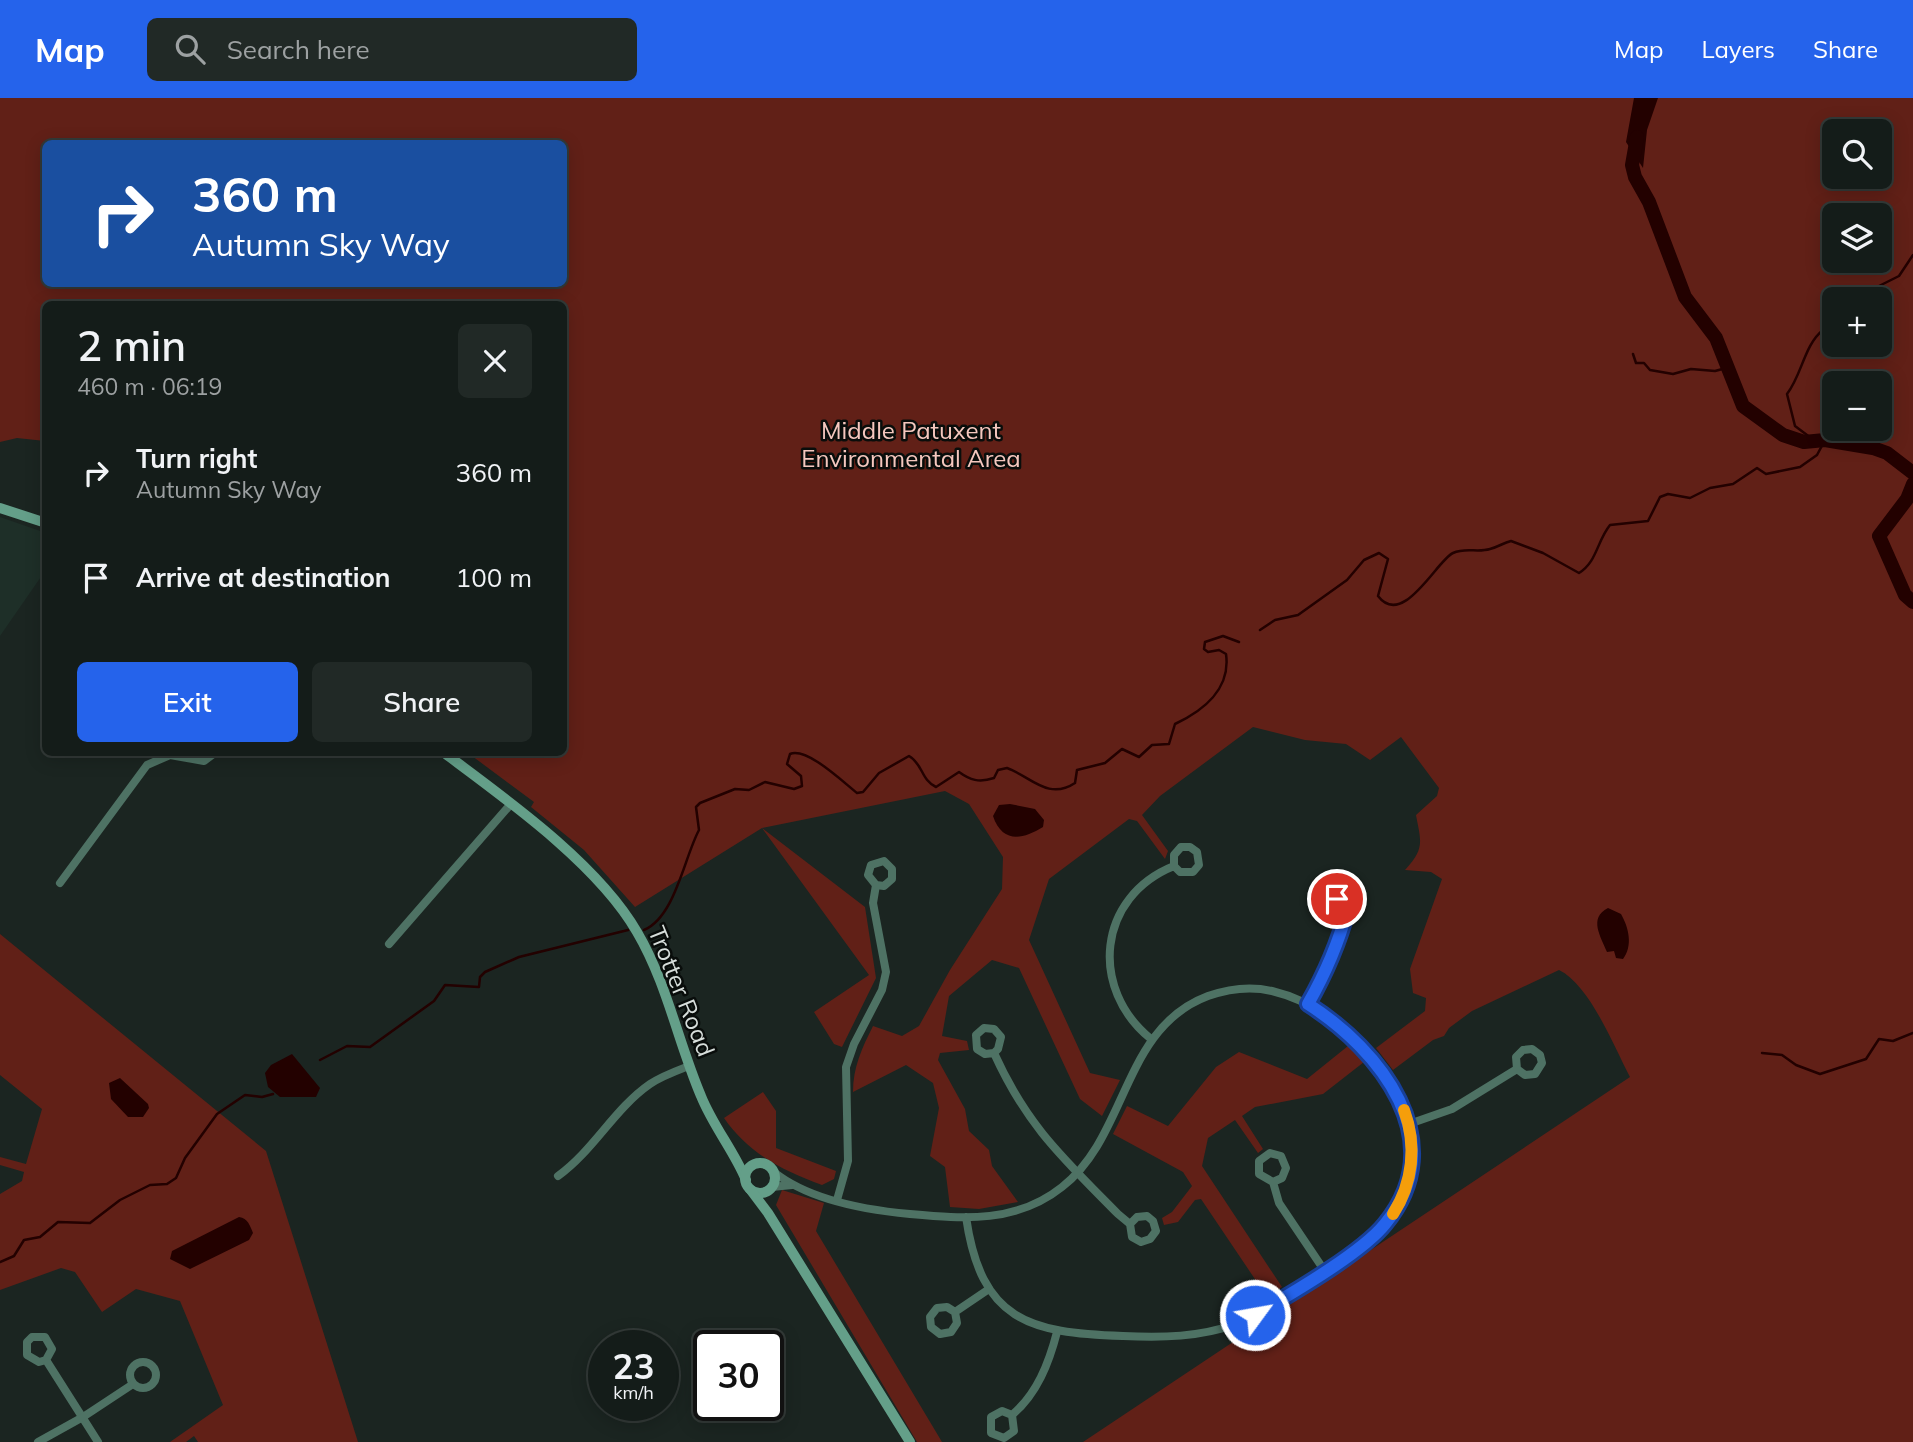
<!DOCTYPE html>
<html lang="en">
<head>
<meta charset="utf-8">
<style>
	body { margin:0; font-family:Mulish,sans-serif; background:#212926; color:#f1f3f6; height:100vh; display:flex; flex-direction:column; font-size:26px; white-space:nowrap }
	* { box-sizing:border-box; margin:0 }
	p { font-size:23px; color:#9da1a2 }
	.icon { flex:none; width:38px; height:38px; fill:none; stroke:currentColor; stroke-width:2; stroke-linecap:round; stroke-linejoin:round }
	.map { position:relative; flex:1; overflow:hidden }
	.side { position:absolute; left:42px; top:203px; width:525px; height:455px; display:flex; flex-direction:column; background:#141c19; border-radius:10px; box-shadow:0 4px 18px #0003,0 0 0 2px #333a38 }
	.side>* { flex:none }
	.banner { position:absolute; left:42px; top:42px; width:525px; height:147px; border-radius:10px; box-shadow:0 4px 18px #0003,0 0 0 2px #333a38; background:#1a4fa0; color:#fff; overflow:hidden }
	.tools { position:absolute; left:1822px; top:21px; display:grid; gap:14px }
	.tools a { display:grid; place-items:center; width:70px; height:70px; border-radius:10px; background:#141c19; box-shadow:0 4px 18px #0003,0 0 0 2px #333a38; font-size:35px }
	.speed { position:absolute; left:588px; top:1232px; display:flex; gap:14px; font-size:35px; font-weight:700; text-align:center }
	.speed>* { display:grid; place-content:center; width:91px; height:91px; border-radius:50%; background:#141c19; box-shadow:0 4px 18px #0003,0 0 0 2px #333a38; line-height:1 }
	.speed small { font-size:18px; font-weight:400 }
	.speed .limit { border:4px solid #111; border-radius:10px; background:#fff; color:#111 }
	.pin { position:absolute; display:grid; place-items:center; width:60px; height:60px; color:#fff; margin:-30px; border:4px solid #fff; border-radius:50%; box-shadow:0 2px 7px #0007 }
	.me { position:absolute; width:77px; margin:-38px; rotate:58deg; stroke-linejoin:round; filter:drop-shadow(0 0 5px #0008) }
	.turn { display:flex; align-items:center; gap:24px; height:147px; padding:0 35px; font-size:32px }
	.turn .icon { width:91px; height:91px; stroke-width:2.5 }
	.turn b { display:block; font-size:49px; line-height:60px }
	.round { display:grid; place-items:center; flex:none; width:74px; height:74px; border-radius:10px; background:#212926 }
	.headline { display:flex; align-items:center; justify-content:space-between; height:119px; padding:0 35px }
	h1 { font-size:42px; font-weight:600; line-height:52px }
	.action { display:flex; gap:14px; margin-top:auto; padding:14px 35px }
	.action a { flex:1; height:80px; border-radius:10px; background:#2563eb; color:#fff; font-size:28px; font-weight:600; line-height:80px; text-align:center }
	.action a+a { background:#212926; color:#f1f3f6 }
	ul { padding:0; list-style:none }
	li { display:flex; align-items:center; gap:21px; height:105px; padding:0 35px }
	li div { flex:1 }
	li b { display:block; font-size:26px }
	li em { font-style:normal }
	header { display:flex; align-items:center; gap:42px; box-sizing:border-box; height:98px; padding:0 35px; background:#2563eb; color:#fff }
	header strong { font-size:33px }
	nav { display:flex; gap:38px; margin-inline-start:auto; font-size:24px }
	.search { width:490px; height:63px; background:#212926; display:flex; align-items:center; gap:18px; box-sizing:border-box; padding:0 24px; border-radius:10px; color:#9da1a2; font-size:26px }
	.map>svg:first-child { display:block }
	.built { fill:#1e2f28 }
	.green { fill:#612017; fill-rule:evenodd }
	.water { fill:#230100 }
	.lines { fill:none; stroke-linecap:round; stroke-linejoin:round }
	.stream { stroke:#230100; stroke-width:2.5 }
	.river { stroke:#230100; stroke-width:14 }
	.street { stroke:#4e7264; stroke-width:8 }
	.secondary { stroke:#649f89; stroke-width:10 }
	.route-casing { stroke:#184099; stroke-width:18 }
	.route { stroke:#2563eb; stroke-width:12 }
	.slow { stroke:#f59e0b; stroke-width:12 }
	.labels { text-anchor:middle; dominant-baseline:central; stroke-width:5; stroke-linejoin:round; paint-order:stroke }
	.park-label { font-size:24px; fill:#f5c7be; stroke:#090d0b }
	.street-label { font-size:24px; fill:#d7dedb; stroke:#090d0b }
</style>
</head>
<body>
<header>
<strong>Map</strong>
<div class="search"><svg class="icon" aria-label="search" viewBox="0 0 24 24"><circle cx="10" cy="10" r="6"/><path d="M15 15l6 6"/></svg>Search here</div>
<nav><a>Map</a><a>Layers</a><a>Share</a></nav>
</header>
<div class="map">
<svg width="1913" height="1344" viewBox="0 0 1913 1344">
	<rect width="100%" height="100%" fill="#1b2521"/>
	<path class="built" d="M 0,419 L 46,435 L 45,473 L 0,538 Z"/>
	<g class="green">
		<path d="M 0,0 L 1913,0 L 1913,1344 L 1083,1344 L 1630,979 C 1614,949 1590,887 1559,872 L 1472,913 L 1449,930 L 1444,938 L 1433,942 L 1393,972 L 1376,950 L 1425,913 L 1426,900 L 1413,895 L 1410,871 L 1442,781 L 1431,774 L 1405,772 C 1425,750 1421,744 1416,717 L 1437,698 L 1439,690 L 1401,639 L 1370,662 L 1346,646 L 1305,642 L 1253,629 L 1160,698 L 1142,717 L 1168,753 L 1165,761 L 1137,723 L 1129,721 L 1049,781 L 1029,842 L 1090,975 L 1120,982 L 1102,1018 L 1080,1001 L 1019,870 L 992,862 L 949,898 L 942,938 L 967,943 L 969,952 L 940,955 L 938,962 L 965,1011 L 969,1033 L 989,1052 L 992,1068 L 1018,1104 L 979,1111 L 950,1109 L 945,1069 L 930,1058 L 939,1010 L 933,985 L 906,967 L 853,994 C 853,969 862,950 873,928 L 902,938 L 919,928 L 950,872 L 1002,791 L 1003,759 L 969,706 L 945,693 L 762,730 L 865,809 L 876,880 L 842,949 L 834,946 L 814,914 L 869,877 L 762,730 L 635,809 L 584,752 L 531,709 L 534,704 L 468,655 L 564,654 L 564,206 L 46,206 L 45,343 L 17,340 L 0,344 ZM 1834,33 L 1880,33 L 1880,79 L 1834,79 ZM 46,46 L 564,46 L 564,186 L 46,186 ZM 1834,117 L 1880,117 L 1880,163 L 1834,163 ZM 1834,201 L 1880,201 L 1880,247 L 1834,247 ZM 1834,285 L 1880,285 L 1880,331 L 1834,331 Z"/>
		<path d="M 0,836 L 266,1053 L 358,1344 L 198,1344 L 194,1338 L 186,1344 L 170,1344 L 223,1307 L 180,1203 L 136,1191 L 102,1214 L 75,1174 L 61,1170 L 0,1192 L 0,1096 L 22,1083 L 24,1074 L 0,1067 L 0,1059 L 26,1066 L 42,1011 L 0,977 Z"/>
		<path d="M 1348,948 L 1364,964 L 1323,996 L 1255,1009 L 1242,1018 L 1263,1051 L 1258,1055 L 1235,1022 L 1208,1040 L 1202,1068 L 1282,1189 L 1267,1199 L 1201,1101 L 1195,1102 L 1178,1124 L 1164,1127 L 1162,1120 L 1172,1114 L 1192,1088 L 1183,1074 L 1113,1036 L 1127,1008 L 1168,1028 L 1216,969 L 1239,954 L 1307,981 Z"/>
		<path d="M 763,994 L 776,1013 L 776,1050 L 836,1073 L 834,1081 L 822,1087 C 783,1073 748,1055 724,1020 Z"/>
		<path d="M 782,1092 L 824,1105 L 816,1133 L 942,1344 L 917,1344 L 776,1107 Z"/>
	</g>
	<g class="water">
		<path d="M 1634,0 L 1658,0 L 1647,32 L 1643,70 L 1626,44 Z"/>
		<path d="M 1010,706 L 1035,711 L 1044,722 L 1043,729 C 1022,742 1002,745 993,718 L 999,707 Z"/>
		<path d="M 1608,810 L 1621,816 C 1629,830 1633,848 1623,861 L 1616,860 L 1614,853 L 1607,854 C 1601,839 1588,820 1608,810 Z"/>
		<path d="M 292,956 L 320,990 L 316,999 L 280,999 L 268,989 L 265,975 L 271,967 Z"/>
		<path d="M 120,980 L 148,1006 L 149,1010 L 143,1019 L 128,1019 L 111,1001 L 109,985 Z"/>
		<path d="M 239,1119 C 248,1120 250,1128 253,1135 L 249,1142 L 190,1171 L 170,1161 L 172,1153 Z"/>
	</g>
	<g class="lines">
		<g class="stream">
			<path d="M 1874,201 L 1875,190 L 1899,178 L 1913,157"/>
			<path d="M 1633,256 L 1636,265 L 1644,265 L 1650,272 L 1673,276 L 1691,271 L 1715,273 L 1730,269"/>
			<path d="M 1815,343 L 1795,328 L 1787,296 C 1802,277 1804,247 1823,232 L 1834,232"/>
			<path d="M 1912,392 L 1913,393"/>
			<path d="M 1260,532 L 1275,522 L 1298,517 L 1347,482 L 1364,462 L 1379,455 L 1388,461 L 1378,498 C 1403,531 1437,462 1453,455 C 1466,449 1477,455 1490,451 C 1498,449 1503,445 1511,443 L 1543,455 L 1579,475 C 1597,464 1597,443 1610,427 L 1648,423 L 1660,399 L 1668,396 L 1690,400 L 1710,390 L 1733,386 L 1757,370 L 1766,376 L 1800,369 L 1817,357 L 1825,342"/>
			<path d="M 644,832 C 675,819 684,760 699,732 L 696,709 L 700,705 L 735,691 L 749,692 L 765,684 L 794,691 L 802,688 L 801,678 L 787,666 L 790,656 C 807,649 843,684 857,695 L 863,694 L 879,675 L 909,658 C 923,666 921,682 936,689 L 959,674 C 970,682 979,685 994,680 L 998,672 L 1007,670 C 1030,678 1048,703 1075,685 L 1077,672 L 1105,665 L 1122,651 L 1139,659 L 1152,647 L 1169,646 L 1175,626 C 1203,613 1231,591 1226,556 L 1219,552 L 1208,554 L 1204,551 L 1205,544 L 1223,538 L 1239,544"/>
			<path d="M 1762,955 L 1782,957 L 1796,967 L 1820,976 L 1866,961 L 1879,941 L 1893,943 L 1913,935"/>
			<path d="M 320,962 L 347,948 L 370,949 L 434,903 L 445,887 L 479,889 L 480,879 L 485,874 L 519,859 L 628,832"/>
			<path d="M 0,1164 L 14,1158 L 24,1142 L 40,1139 L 58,1124 L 90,1125 L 120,1102 L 150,1087 L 167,1086 L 176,1080 L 185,1060 L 217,1016 L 245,997 L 262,999 L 273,996"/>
		</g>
		<g class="river">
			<path d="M 1637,39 L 1632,67 L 1635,79 L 1649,104 L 1685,199 L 1716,240 L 1743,308 L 1783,337 L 1804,344 L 1825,342 L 1873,350 L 1887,355 L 1913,375"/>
			<path d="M 1913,386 L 1907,401 L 1879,438 L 1905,497 L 1913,504"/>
		</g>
		<g class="street">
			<path d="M 60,785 L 147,667 L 170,657 L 204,663 L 216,654"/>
			<path d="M 389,846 L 510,707"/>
			<path d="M 1308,906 L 1328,870 L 1347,813 L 1355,812 L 1362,805 L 1362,794 L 1351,787 L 1342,789 L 1337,797 L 1339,808 L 1347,813"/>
			<path d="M 1151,941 C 1089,891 1097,799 1174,768 L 1174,757 L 1181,749 L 1190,749 L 1197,754 L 1199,767 L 1193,774 L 1180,774 L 1174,768"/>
			<path d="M 994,955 L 998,951 L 1001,939 L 994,931 L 984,930 L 976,937 L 977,951 L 985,956 L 994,955 C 1027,1028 1063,1060 1118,1116 L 1130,1126 L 1137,1119 L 1147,1118 L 1153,1123 L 1156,1133 L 1150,1141 L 1141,1144 L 1132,1139 L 1130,1126"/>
			<path d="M 1409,1026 L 1452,1011 L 1517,971 L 1516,959 L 1523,952 L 1532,951 L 1540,957 L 1542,965 L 1535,976 L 1525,977 L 1517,971"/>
			<path d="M 774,1074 C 809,1102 866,1112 910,1116 C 965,1121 1017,1125 1062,1089 C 1128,1038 1122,930 1208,898 C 1228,891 1251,888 1272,893 C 1314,903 1352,932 1377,966 C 1419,1022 1429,1100 1366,1146 C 1350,1157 1333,1166 1317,1177 C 1291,1194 1266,1215 1237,1226 C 1199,1239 1163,1240 1123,1238 C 1029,1235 981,1223 966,1119"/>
			<path d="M 558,1078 C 594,1052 614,1011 650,986 C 662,978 676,973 689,968"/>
			<path d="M 1273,1084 L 1282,1080 L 1286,1070 L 1281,1058 L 1270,1055 L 1259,1063 L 1259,1076 L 1273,1084 L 1279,1105 L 1324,1172"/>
			<path d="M 772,1089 L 792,1087"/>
			<path d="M 837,1102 L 848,1063 L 846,969 L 854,946 L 882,892 L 886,874 L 873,805 L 876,787 L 868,777 L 871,767 L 884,763 L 892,771 L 892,781 L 884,788 L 876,787"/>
			<path d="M 955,1214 L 947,1209 L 937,1210 L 930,1219 L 931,1229 L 940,1236 L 951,1234 L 957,1225 L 955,1214 L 989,1191"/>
			<path d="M 46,1262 L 52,1251 L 45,1239 L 32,1239 L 27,1244 L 27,1257 L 39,1264 L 46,1262 L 98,1344"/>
			<circle cx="143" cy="1277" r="13"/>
			<path d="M 1012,1317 L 1002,1313 L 991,1319 L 991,1335 L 1004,1340 L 1014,1333 L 1012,1317 C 1037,1296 1049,1265 1057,1234"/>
			<path d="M 38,1344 L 83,1319 L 133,1286"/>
		</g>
		<g class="secondary">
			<path d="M 0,410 L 46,425"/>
			<path d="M 443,654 C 506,701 598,766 637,834 C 667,885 678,944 701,998 C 713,1028 734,1053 746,1082"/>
			<circle cx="760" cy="1080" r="15"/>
			<path d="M 750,1091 L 768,1115 L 910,1344"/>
		</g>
	</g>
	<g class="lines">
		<defs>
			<path id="route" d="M 1255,1217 C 1289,1197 1362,1155 1385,1126 C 1453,1043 1380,952 1308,906 C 1325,876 1338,847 1347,813 L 1339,808 L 1337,801"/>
		</defs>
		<use href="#route" class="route-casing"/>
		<use href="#route" class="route"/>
		<path class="slow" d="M 1393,1116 C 1413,1085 1417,1047 1404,1012"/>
	</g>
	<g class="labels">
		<g class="park-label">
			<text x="911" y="332">Middle Patuxent<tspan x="911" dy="28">Environmental Area</tspan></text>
		</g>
		<g class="street-label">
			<text transform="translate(682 893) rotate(68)">Trotter Road</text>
		</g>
	</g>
</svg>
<div class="tools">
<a><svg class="icon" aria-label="search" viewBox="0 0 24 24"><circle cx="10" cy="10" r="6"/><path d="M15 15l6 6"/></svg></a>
<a><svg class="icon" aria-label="layers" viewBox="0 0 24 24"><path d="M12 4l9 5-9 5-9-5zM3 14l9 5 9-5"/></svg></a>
<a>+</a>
<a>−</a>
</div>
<div class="speed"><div>23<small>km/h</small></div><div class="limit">30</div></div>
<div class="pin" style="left:1337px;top:801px;background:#d93025"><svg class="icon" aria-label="arrive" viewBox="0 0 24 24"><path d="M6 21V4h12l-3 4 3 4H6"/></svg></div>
<svg class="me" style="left:1255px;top:1217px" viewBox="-20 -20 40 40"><circle r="17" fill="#2563eb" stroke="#fff" stroke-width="3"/><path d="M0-11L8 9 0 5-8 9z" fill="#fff"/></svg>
<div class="banner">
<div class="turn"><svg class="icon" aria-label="right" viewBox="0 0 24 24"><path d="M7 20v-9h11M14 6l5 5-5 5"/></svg><div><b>360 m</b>Autumn Sky Way</div></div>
</div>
<section class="side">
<div class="headline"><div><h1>2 min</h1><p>460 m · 06:19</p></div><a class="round"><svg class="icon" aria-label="close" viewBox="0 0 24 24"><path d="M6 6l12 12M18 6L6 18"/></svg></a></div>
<ul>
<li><svg class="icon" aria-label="right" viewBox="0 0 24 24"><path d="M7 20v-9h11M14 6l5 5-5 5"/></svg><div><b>Turn right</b><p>Autumn Sky Way</p></div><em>360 m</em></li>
<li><svg class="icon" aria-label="arrive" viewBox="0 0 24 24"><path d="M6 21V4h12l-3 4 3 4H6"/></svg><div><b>Arrive at destination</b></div><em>100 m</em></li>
</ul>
<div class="action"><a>Exit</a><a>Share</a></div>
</section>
</div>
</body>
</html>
